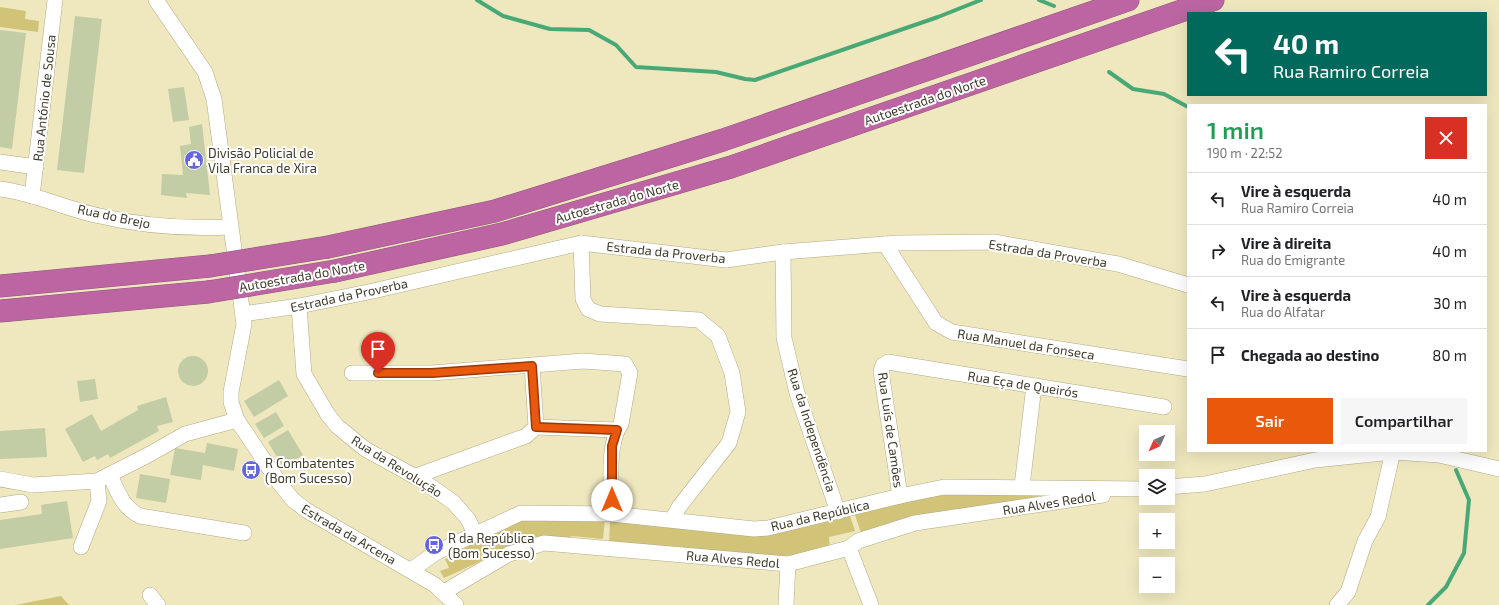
<!DOCTYPE html>
<html lang="pt">
<head>
<meta charset="utf-8">
<style>
	body { margin:0; font-family:"Exo 2",sans-serif; background:#f6f6f6; color:#202124; height:100vh; display:flex; flex-direction:column; font-size:15px; white-space:nowrap }
	* { box-sizing:border-box; margin:0 }
	p { font-size:13px; color:#757577 }
	.icon { flex:none; width:22px; height:22px; fill:none; stroke:currentColor; stroke-width:2; stroke-linecap:round; stroke-linejoin:round }
	.map { position:relative; flex:1; overflow:hidden }
	.panel { position:absolute; left:1187px; top:104px; width:300px; height:348px; display:flex; flex-direction:column; background:#fff; border-radius:0px; box-shadow:0 4px 16px #0002 }
	.panel>* { flex:none }
	.top-card { position:absolute; left:1187px; top:12px; width:300px; height:84px; border-radius:0px; box-shadow:0 4px 16px #0002; background:#00695c; color:#fff; overflow:hidden }
	.needle { width:26px; rotate:225deg }
	.controls { position:absolute; left:1139px; top:425px; display:grid; gap:8px }
	.controls a { display:grid; place-items:center; width:36px; height:36px; border-radius:0px; background:#fff; box-shadow:0 4px 16px #0002; font-size:20px }
	.pin { position:absolute; display:grid; place-items:center; width:34px; height:34px; color:#fff; margin:-41px -17px; border-radius:50% 50% 50% 0; rotate:-45deg; box-shadow:0 0 4px #0007 }
	.pin .icon { rotate:45deg }
	.me { position:absolute; width:44px; margin:-22px; rotate:0deg; stroke-linejoin:round; filter:drop-shadow(0 0 3px #0008) }
	.turn { display:flex; align-items:center; gap:14px; height:84px; padding:0 20px; font-size:18px }
	.turn .icon { width:52px; height:52px; stroke-width:2.5 }
	.turn b { display:block; font-size:28px; line-height:34px }
	.round { display:grid; place-items:center; flex:none; width:42px; height:42px; border-radius:0px; background:#f6f6f6 }
	.head { display:flex; align-items:center; justify-content:space-between; height:68px; padding:0 20px }
	h1 { font-size:24px; font-weight:600; line-height:30px; color:#1e9e55 }
	.primary-button { display:flex; gap:8px; margin-top:auto; padding:8px 20px }
	.primary-button a { flex:1; height:46px; border-radius:0px; background:#ea580c; color:#fff; font-size:16px; font-weight:600; line-height:46px; text-align:center }
	.primary-button a+a { background:#f6f6f6; color:#202124 }
	ul { padding:0; list-style:none }
	li { display:flex; align-items:center; gap:12px; height:52px; padding:0 20px; border-top:1px solid #e0e0e0 }
	li div { flex:1 }
	li b { display:block; font-size:15px }
	li em { font-style:normal }
	.map>svg:first-child { display:block }
	.green { fill:#d1c479 }
	.lines { fill:none; stroke-linecap:round; stroke-linejoin:round }
	.stream { stroke:#48a977; stroke-width:4 }
	.building { fill:#c2cca5 }
	.minor-casing { stroke:#b1aa83; stroke-width:16 }
	.highway-casing { stroke:#905778; stroke-width:23 }
	.minor { stroke:#fff; stroke-width:15 }
	.highway { stroke:#bc65a2; stroke-width:22 }
	.highway-bridge-casing { stroke:#905778; stroke-width:23; stroke-linecap:butt }
	.highway-bridge { stroke:#bc65a2; stroke-width:22 }
	.route-casing { stroke:#983908; stroke-width:10 }
	.route { stroke:#ea580c; stroke-width:7 }
	.labels { text-anchor:middle; dominant-baseline:central; stroke-width:4; stroke-linejoin:round; paint-order:stroke }
	.street-label { font-size:13px; fill:#3f3c2b; stroke:#fff }
	.poi-label { font-size:13px; fill:#3f3c2b; stroke:#fff; text-anchor:start }
</style>
</head>
<body>
<div class="map">
<svg width="1499" height="605" viewBox="0 0 1499 605">
	<rect width="100%" height="100%" fill="#efe8bf"/>
	<g class="green">
		<path d="M 0,7 L 26,11 L 25,19 L 39,21 L 38,32 L 0,27 Z"/>
		<path d="M 1038,490 L 1038,500 L 862,536 L 854,512 L 950,491 Z"/>
		<path d="M 849,513 L 855,531 L 829,537 L 830,549 L 774,558 L 609,542 L 610,520 L 757,533 Z"/>
		<path d="M 525,518 L 605,519 L 603,539 L 571,536 L 569,541 L 492,560 L 490,557 L 444,578 L 440,571 L 449,568 L 445,559 L 455,555 L 453,550 Z"/>
		<path d="M 61,596 L 69,605 L 15,605 Z"/>
	</g>
	<g class="lines">
		<g class="stream">
			<path d="M 477,0 L 503,16 L 550,29 L 589,30 L 616,45 L 636,67 L 716,72 L 745,79 L 755,80 L 938,17 L 981,0"/>
			<path d="M 1039,0 L 1054,6"/>
			<path d="M 1109,72 L 1133,89 L 1164,94 L 1188,107"/>
			<path d="M 1428,605 L 1446,587 L 1464,553 L 1469,500 L 1456,470"/>
		</g>
	</g>
	<g class="building">
		<path d="M 75,16 L 102,19 L 84,173 L 57,170 Z"/>
		<path d="M 0,30 L 26,33 L 12,149 L 0,147 Z"/>
		<path d="M 184,87 L 189,120 L 173,122 L 168,89 Z"/>
		<path d="M 202,124 L 210,195 L 186,193 L 187,198 L 161,195 L 162,174 L 183,175 L 180,146 L 191,144 L 189,127 Z"/>
		<circle cx="193" cy="371" r="15"/>
		<path d="M 95,379 L 98,399 L 80,402 L 77,381 Z"/>
		<path d="M 279,380 L 288,396 L 254,417 L 244,401 Z"/>
		<path d="M 166,397 L 173,422 L 157,426 L 159,431 L 110,458 L 108,454 L 97,460 L 95,456 L 83,462 L 65,429 L 92,414 L 101,431 L 138,410 L 137,406 Z"/>
		<path d="M 276,412 L 284,426 L 264,438 L 255,424 Z"/>
		<path d="M 45,428 L 47,457 L 0,459 L 0,431 Z"/>
		<path d="M 288,430 L 303,455 L 283,467 L 268,442 Z"/>
		<path d="M 207,443 L 238,449 L 234,471 L 203,465 L 201,480 L 170,475 L 175,448 L 205,453 Z"/>
		<path d="M 140,474 L 170,479 L 166,503 L 136,498 Z"/>
		<path d="M 67,501 L 73,538 L 0,549 L 0,520 L 42,514 L 41,505 Z"/>
	</g>
	<g class="lines">
		<defs>
			<g id="minor">
				<path d="M 156,0 L 205,72 L 214,99 L 244,324 L 231,392 L 231,402 L 237,420 L 280,484 L 293,500 L 306,510 L 435,585 L 456,605"/>
				<path d="M 0,162 L 36,167"/>
				<path d="M 0,189 C 34,193 66,209 100,216 C 142,226 187,229 230,227"/>
				<path d="M 32,196 L 55,0"/>
				<path d="M 581,243 L 583,299 L 588,309 L 600,314 L 699,320 L 718,336 L 732,373 L 738,412 L 729,443 L 679,507 L 672,520"/>
				<path d="M 885,244 L 936,323 L 952,332 L 1188,369"/>
				<path d="M 783,252 L 784,338 L 797,393 L 838,512"/>
				<path d="M 299,306 L 304,374 L 328,415 L 337,426 L 365,449 L 423,481 L 453,502 L 468,519 L 475,534"/>
				<path d="M 243,314 L 299,306 L 373,291 L 581,243 L 726,260 L 783,252 L 898,243 L 994,242 L 1118,264 L 1188,285"/>
				<path d="M 532,365 L 536,427"/>
				<path d="M 352,373 L 432,373 L 583,361 L 625,364 L 630,373 L 621,424 C 606,445 612,489 612,514"/>
				<path d="M 110,475 C 118,492 122,507 140,516 L 244,533"/>
				<path d="M 416,476 L 526,436 L 536,427 L 617,430"/>
				<path d="M 0,479 L 33,485 L 97,481 L 150,454 L 185,434 L 237,420"/>
				<path d="M 1022,486 L 1034,386"/>
				<path d="M 1168,487 L 1205,484 L 1315,460 L 1393,452 L 1439,455 L 1499,469"/>
				<path d="M 900,496 L 881,371 L 883,365 L 888,362 L 1164,407"/>
				<path d="M 0,505 L 21,502"/>
				<path d="M 81,547 L 99,501 L 97,481"/>
				<path d="M 849,548 L 871,605"/>
				<path d="M 411,570 L 437,552 L 521,513 L 612,514 L 754,529 L 768,528 L 900,496 L 944,487 L 1146,489"/>
				<path d="M 444,592 L 509,554 L 544,543 L 788,564 L 849,548 L 858,541 L 915,523 L 1103,495"/>
				<path d="M 150,595 L 158,605"/>
				<path d="M 786,605 L 788,564"/>
				<path d="M 1337,605 L 1348,592 L 1365,541 L 1378,517 L 1393,451"/>
			</g>
			<g id="highway">
				<path d="M 328,247 L 495,211 L 723,140 L 1128,0"/>
				<path d="M 335,271 L 502,234 L 731,167 L 1213,0"/>
				<path d="M 0,286 L 210,266"/>
				<path d="M 0,311 L 208,292"/>
			</g>
		</defs>
		<use href="#minor" class="minor-casing"/>
		<use href="#highway" class="highway-casing"/>
		<use href="#minor" class="minor"/>
		<use href="#highway" class="highway"/>
		<defs>
			<g id="highway-bridge">
				<path d="M 210,266 L 328,247"/>
				<path d="M 208,292 L 335,271"/>
			</g>
		</defs>
		<use href="#highway-bridge" class="highway-bridge-casing"/>
		<use href="#highway-bridge" class="highway-bridge"/>
	</g>
	<g class="lines">
		<defs>
			<path id="route" d="M 378,373 L 432,373 L 532,366 L 536,427 L 617,430 L 612,446 L 612,500"/>
		</defs>
		<use href="#route" class="route-casing"/>
		<use href="#route" class="route"/>
	</g>
	<defs>
		<symbol id="civic-disc" viewBox="-11 -11 22 22"><circle r="9.5" fill="#6565de" stroke="#fff"/><path d="M-.6-6.5H3V-4.5H.6V-3L4-1V1h2V6H-6V1h2V-1L-.6-3ZM-1.2 2.5V6h2.4V2.5Z" fill="#fff"/></symbol>
		<symbol id="bus-disc" viewBox="-11 -11 22 22"><circle r="9.5" fill="#6565de" stroke="#fff"/><path d="M-5-6H5V4H4V6H2V4H-2V6H-4V4H-5ZM-3.5-4V0h7V-4ZM-3.5 1.2v1.5H-2V1.2ZM2 1.2v1.5H3.5V1.2Z" fill="#fff"/></symbol>
	</defs>
	<g fill-rule="evenodd">
		<use href="#civic-disc" x="183" y="149" width="22" height="22"/>
		<use href="#bus-disc" x="240" y="459" width="22" height="22"/>
		<use href="#bus-disc" x="423" y="534" width="22" height="22"/>
	</g>
	<g class="labels">
		<g class="street-label">
			<text transform="translate(44 98) rotate(-84)">Rua António de Sousa</text>
			<text transform="translate(925 100) rotate(-19)">Autoestrada do Norte</text>
			<text transform="translate(617 201) rotate(-16)">Autoestrada do Norte</text>
			<text transform="translate(114 216) rotate(12)">Rua do Brejo</text>
			<text transform="translate(666 252) rotate(6)">Estrada da Proverba</text>
			<text transform="translate(1048 253) rotate(9)">Estrada da Proverba</text>
			<text transform="translate(302 276) rotate(-10)">Autoestrada do Norte</text>
			<text transform="translate(349 295) rotate(-12)">Estrada da Proverba</text>
			<text transform="translate(1026 344) rotate(9)">Rua Manuel da Fonseca</text>
			<text transform="translate(1023 384) rotate(9)">Rua Eça de Queirós</text>
			<text transform="translate(812 430) rotate(72)">Rua da Independência</text>
			<text transform="translate(891 430) rotate(82)">Rua Luís de Camões</text>
			<text transform="translate(397 466) rotate(32)">Rua da Revolução</text>
			<text transform="translate(1049 503) rotate(-9)">Rua Alves Redol</text>
			<text transform="translate(820 515) rotate(-13)">Rua da República</text>
			<text transform="translate(349 534) rotate(30)">Estrada da Arcena</text>
			<text transform="translate(733 559) rotate(5)">Rua Alves Redol</text>
		</g>
		<g class="poi-label">
			<text x="208" y="153">Divisão Policial de<tspan x="208" dy="15">Vila Franca de Xira</tspan></text>
			<text x="265" y="463">R Combatentes<tspan x="265" dy="15">(Bom Sucesso)</tspan></text>
			<text x="448" y="538">R da República<tspan x="448" dy="15">(Bom Sucesso)</tspan></text>
		</g>
	</g>
</svg>
<div class="controls">
<a><svg class="needle" viewBox="-14 -14 28 28"><path d="M0-13l5 13h-10z" fill="#e53935"/><path d="M0 13l5-13h-10z" fill="#757577"/></svg></a>
<a><svg class="icon" aria-label="layers" viewBox="0 0 24 24"><path d="M12 4l9 5-9 5-9-5zM3 14l9 5 9-5"/></svg></a>
<a>+</a>
<a>−</a>
</div>
<div class="pin" style="left:378px;top:373px;background:#d93025"><svg class="icon" aria-label="arrive" viewBox="0 0 24 24"><path d="M6 21V4h12l-3 4 3 4H6"/></svg></div>
<svg class="me" style="left:612px;top:500px" viewBox="-20 -20 40 40"><circle r="19" fill="#fff"/><path d="M0-13L10 11 0 6-10 11z" fill="#ea580c"/></svg>
<div class="top-card">
<div class="turn"><svg class="icon" aria-label="left" viewBox="0 0 24 24"><path d="M17 20v-9H6M10 6l-5 5 5 5"/></svg><div><b>40 m</b>Rua Ramiro Correia</div></div>
</div>
<section class="panel">
<div class="head"><div><h1>1 min</h1><p>190 m · 22:52</p></div><a class="round" style="background:#d93025;color:#fff"><svg class="icon" aria-label="close" viewBox="0 0 24 24"><path d="M6 6l12 12M18 6L6 18"/></svg></a></div>
<ul>
<li><svg class="icon" aria-label="left" viewBox="0 0 24 24"><path d="M17 20v-9H6M10 6l-5 5 5 5"/></svg><div><b>Vire à esquerda</b><p>Rua Ramiro Correia</p></div><em>40 m</em></li>
<li><svg class="icon" aria-label="right" viewBox="0 0 24 24"><path d="M7 20v-9h11M14 6l5 5-5 5"/></svg><div><b>Vire à direita</b><p>Rua do Emigrante</p></div><em>40 m</em></li>
<li><svg class="icon" aria-label="left" viewBox="0 0 24 24"><path d="M17 20v-9H6M10 6l-5 5 5 5"/></svg><div><b>Vire à esquerda</b><p>Rua do Alfatar</p></div><em>30 m</em></li>
<li><svg class="icon" aria-label="arrive" viewBox="0 0 24 24"><path d="M6 21V4h12l-3 4 3 4H6"/></svg><div><b>Chegada ao destino</b></div><em>80 m</em></li>
</ul>
<div class="primary-button"><a>Sair</a><a>Compartilhar</a></div>
</section>
</div>
</body>
</html>
